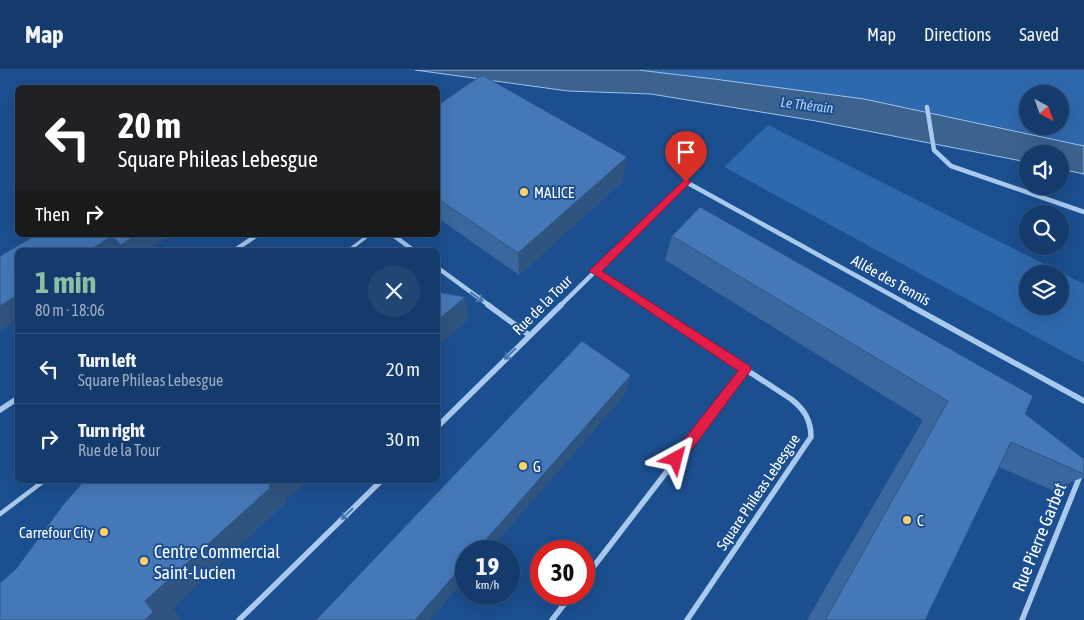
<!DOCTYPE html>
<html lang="en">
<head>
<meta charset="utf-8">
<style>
	body { margin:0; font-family:"Asap Condensed",sans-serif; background:#214673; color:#f1f3f6; height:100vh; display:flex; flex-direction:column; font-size:19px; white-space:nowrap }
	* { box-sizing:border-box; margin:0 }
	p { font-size:16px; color:#9dadc1 }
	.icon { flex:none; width:28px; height:28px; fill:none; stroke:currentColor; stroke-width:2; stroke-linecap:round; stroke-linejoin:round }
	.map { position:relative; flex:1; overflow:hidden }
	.details { position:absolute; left:15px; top:178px; width:425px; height:235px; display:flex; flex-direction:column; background:#143b6b; border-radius:8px; box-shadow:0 5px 20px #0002,0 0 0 1px #33557e }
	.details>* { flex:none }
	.banner { position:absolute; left:15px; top:15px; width:425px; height:152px; border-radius:8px; box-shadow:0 5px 20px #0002,0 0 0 1px #33557e; background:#202124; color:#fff; overflow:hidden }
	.needle { width:32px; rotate:139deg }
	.controls { position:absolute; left:1019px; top:15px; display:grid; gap:10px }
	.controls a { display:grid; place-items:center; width:50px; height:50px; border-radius:50%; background:#143b6b; box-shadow:0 5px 20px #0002,0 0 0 1px #33557e; font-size:25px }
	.speed { position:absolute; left:455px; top:470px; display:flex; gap:10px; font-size:25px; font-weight:700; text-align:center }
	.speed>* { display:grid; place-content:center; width:65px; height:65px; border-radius:50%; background:#143b6b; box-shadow:0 5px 20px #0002,0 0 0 1px #33557e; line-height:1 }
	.speed small { font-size:12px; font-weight:400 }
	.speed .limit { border:8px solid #d22; background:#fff; color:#111 }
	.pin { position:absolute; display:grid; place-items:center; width:42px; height:42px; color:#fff; margin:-51px -21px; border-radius:50% 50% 50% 0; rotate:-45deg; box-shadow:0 0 5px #0007 }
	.pin .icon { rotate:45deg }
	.me { position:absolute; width:55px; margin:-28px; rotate:38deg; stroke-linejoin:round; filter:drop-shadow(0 0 4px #0008) }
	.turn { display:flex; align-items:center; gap:18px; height:105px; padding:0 20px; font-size:22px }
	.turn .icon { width:65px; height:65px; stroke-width:2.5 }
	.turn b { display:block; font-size:35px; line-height:42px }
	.then { display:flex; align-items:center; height:48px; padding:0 20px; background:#0003; gap:10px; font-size:19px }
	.round { display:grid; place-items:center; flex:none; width:52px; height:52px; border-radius:26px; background:#214673 }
	.headline { display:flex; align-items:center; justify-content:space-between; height:85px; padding:0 20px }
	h1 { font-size:30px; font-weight:700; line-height:38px; color:#8abfa5 }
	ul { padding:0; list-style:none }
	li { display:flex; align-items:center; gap:15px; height:70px; padding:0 20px; border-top:1px solid #33557e }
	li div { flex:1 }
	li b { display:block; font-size:19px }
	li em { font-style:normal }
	header { display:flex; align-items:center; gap:30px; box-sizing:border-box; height:70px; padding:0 25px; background:#143b6b; border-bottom:1px solid #33557e }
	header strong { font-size:24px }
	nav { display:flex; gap:28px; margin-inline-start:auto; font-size:18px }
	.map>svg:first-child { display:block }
	.green { fill:#2e69ad; fill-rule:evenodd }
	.water { fill:#3c6290; stroke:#9cc4f0 }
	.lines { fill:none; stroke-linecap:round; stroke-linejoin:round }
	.service-far1 { stroke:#a9c9ee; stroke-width:3 }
	.service { stroke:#a9c9ee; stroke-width:4.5 }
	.minor-far1 { stroke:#a9c9ee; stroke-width:4.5 }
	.minor { stroke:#a9c9ee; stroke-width:5.5 }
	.wall { fill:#3a679d }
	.shaded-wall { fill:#305480 }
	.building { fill:#4478b7; stroke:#305480 }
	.oneway { stroke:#4674ac }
	.route { fill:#e11d48; stroke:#92132f }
	.poi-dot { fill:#ffd166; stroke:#1b4f8f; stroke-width:2 }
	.labels { text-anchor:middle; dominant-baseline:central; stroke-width:4; stroke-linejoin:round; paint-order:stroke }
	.far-water-label { font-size:14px; font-style:italic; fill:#b5d3f5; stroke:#1b4f8f }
	.poi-label { font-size:15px; fill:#fff; stroke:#1b4f8f; text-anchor:start }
	.street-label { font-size:15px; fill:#fff; stroke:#1b4f8f }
	.near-street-label { font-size:18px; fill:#fff; stroke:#1b4f8f }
	.near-poi-label { font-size:18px; fill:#fff; stroke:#1b4f8f; text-anchor:start }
</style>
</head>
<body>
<header>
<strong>Map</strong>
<nav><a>Map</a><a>Directions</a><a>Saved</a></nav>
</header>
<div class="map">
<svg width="1084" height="550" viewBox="0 0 1084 550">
	<rect width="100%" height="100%" fill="#1b4f8f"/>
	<g class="green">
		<path d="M 638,0 L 1084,0 L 1084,76 L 864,29 ZM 1028,24 L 1060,24 L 1060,56 L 1028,56 Z"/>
		<path d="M 768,55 L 1084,214 L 1084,293 L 724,97 ZM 1028,204 L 1060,204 L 1060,236 L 1028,236 Z"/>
	</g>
	<path class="water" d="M 415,0 L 638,0 L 714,9 L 864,29 L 1084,76 L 1084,104 L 1060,99 L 1060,84 L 1028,84 L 1027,92 L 816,51 L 651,24 L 568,21 Z"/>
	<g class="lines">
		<path class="service-far1" d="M 349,180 L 369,165"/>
		<path class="service" d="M 0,444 L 45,410"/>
		<g class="minor-far1">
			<path d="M 927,37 L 934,80 L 951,96 L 1084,142"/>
			<path d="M 393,165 L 413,180"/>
			<path d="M 235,180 L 257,165"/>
			<path d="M 438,198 L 490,236"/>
			<path d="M 595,201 L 649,236"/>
			<path d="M 560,236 L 686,112 L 911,236"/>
		</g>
		<g class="minor">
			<path d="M 488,235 L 529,265"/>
			<path d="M 647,235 L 791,329 C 804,339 811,350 811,367 L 687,550"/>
			<path d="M 909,235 L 1084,331"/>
			<path d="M 0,340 L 18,328"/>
			<path d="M 438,356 L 561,235"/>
			<path d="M 584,509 L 745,300"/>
			<path d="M 239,550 L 382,410"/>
			<path d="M 552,550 L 572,524"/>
			<path d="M 1022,550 L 1084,396"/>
		</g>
	</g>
	<g class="wall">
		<path d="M 438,35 L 623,111 L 519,205 L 438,148 Z"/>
		<path d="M 672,166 L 1025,344 L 1084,389 L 1084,407 L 1052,420 L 999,397 L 925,550 L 807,550 L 923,350 L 665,190 Z"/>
	</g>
	<g class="shaded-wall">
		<path d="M 627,87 L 623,111 L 519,205 L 518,183 Z"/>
		<path d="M 136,165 L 172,165 L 149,180 L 126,180 L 121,175 Z"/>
		<path d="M 112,166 L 125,180 L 90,180 Z"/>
		<path d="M 18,225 L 18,250 L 0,261 L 0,236 Z"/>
		<path d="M 465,227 L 469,249 L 438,276 L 438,250 Z"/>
		<path d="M 631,305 L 625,325 L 489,481 L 476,481 Z"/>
		<path d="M 276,410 L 309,410 L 286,430 L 288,431 L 173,538 L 181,549 L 179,550 L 145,550 L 145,531 Z"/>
		<path d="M 466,492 L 466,508 L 430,550 L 415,550 Z"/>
	</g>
	<g class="building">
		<path d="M 482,5 L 627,87 L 518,183 L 438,129 L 438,35 Z"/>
		<path d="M 700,137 L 1033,326 L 1025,344 L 1084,389 L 1084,404 L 1011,372 L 925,550 L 825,550 L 948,331 L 672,166 Z"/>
		<path d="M 36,165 L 136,165 L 121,175 L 112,166 L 90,180 L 18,180 L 18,225 L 0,236 L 0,186 Z"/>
		<path d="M 438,222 L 465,227 L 438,250 Z"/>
		<path d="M 582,271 L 631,305 L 476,481 L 466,481 L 466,492 L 415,550 L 316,550 Z"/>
		<path d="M 85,410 L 276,410 L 269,416 L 270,418 L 145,531 L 153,542 L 145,550 L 0,550 L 0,513 L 16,499 L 63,435 Z"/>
	</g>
	<defs><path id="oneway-shaft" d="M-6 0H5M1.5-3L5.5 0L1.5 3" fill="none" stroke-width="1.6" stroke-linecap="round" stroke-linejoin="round" transform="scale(1.25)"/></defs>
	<g class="oneway">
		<use href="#oneway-shaft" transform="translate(477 227) rotate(36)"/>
		<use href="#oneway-shaft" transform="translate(510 284) rotate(136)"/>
		<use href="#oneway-shaft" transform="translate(347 444) rotate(136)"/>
	</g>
	<path class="route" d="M 686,108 L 691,112 L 602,201 L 750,296 L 751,300 L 681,394 L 676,395 L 672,394 L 670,389 L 672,385 L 738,301 L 589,201 Z"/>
	<g class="poi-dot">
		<circle cx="524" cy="122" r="5"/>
		<circle cx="523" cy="396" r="5"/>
		<circle cx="907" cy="450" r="5"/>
		<circle cx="104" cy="462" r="5"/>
		<circle cx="144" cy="491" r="5"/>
	</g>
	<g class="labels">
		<g class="far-water-label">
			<text transform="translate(807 35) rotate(7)">Le Thérain</text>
		</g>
		<g class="poi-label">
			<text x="534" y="122">MALICE</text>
			<text x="533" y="396">G</text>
			<text x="917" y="450">C</text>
			<text x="94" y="462" text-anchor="end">Carrefour City</text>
		</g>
		<g class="street-label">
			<text transform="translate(891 210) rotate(29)">Allée des Tennis</text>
			<text transform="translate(542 235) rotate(-45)">Rue de la Tour</text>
			<text transform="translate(758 422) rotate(-56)">Square Phileas Lebesgue</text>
		</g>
		<g class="near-street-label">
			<text transform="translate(1039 467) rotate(-68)">Rue Pierre Garbet</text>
		</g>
		<g class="near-poi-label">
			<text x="154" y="481">Centre Commercial<tspan x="154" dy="21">Saint-Lucien</tspan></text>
		</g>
	</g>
</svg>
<div class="controls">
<a><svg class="needle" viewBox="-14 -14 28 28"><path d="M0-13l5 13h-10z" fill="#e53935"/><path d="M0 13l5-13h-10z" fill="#9dadc1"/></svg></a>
<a><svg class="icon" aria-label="sound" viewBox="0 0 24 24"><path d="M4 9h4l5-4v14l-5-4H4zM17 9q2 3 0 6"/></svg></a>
<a><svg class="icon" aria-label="search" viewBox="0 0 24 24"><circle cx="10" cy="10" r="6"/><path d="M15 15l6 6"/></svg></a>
<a><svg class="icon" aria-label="layers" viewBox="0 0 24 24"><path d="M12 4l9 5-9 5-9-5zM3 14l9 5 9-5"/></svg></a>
</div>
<div class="speed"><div>19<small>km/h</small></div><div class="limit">30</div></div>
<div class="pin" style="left:686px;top:112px;background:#d93025"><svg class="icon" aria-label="arrive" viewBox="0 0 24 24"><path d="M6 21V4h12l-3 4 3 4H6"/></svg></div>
<svg class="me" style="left:676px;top:389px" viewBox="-20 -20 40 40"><path d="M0-17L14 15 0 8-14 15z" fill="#e11d48" stroke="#fff" stroke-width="4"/></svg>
<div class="banner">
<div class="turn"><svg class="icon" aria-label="left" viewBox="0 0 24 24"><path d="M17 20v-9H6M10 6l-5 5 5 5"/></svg><div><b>20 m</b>Square Phileas Lebesgue</div></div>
<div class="then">Then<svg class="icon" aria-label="right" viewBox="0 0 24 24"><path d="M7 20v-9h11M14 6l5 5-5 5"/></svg></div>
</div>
<section class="details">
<div class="headline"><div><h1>1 min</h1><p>80 m · 18:06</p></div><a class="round"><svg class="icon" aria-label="close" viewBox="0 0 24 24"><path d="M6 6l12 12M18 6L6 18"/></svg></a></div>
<ul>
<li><svg class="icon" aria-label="left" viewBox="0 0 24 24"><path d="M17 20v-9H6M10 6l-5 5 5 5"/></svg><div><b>Turn left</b><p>Square Phileas Lebesgue</p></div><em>20 m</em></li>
<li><svg class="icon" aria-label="right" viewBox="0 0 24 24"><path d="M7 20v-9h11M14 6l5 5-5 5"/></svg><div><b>Turn right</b><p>Rue de la Tour</p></div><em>30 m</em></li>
</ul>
</section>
</div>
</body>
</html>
